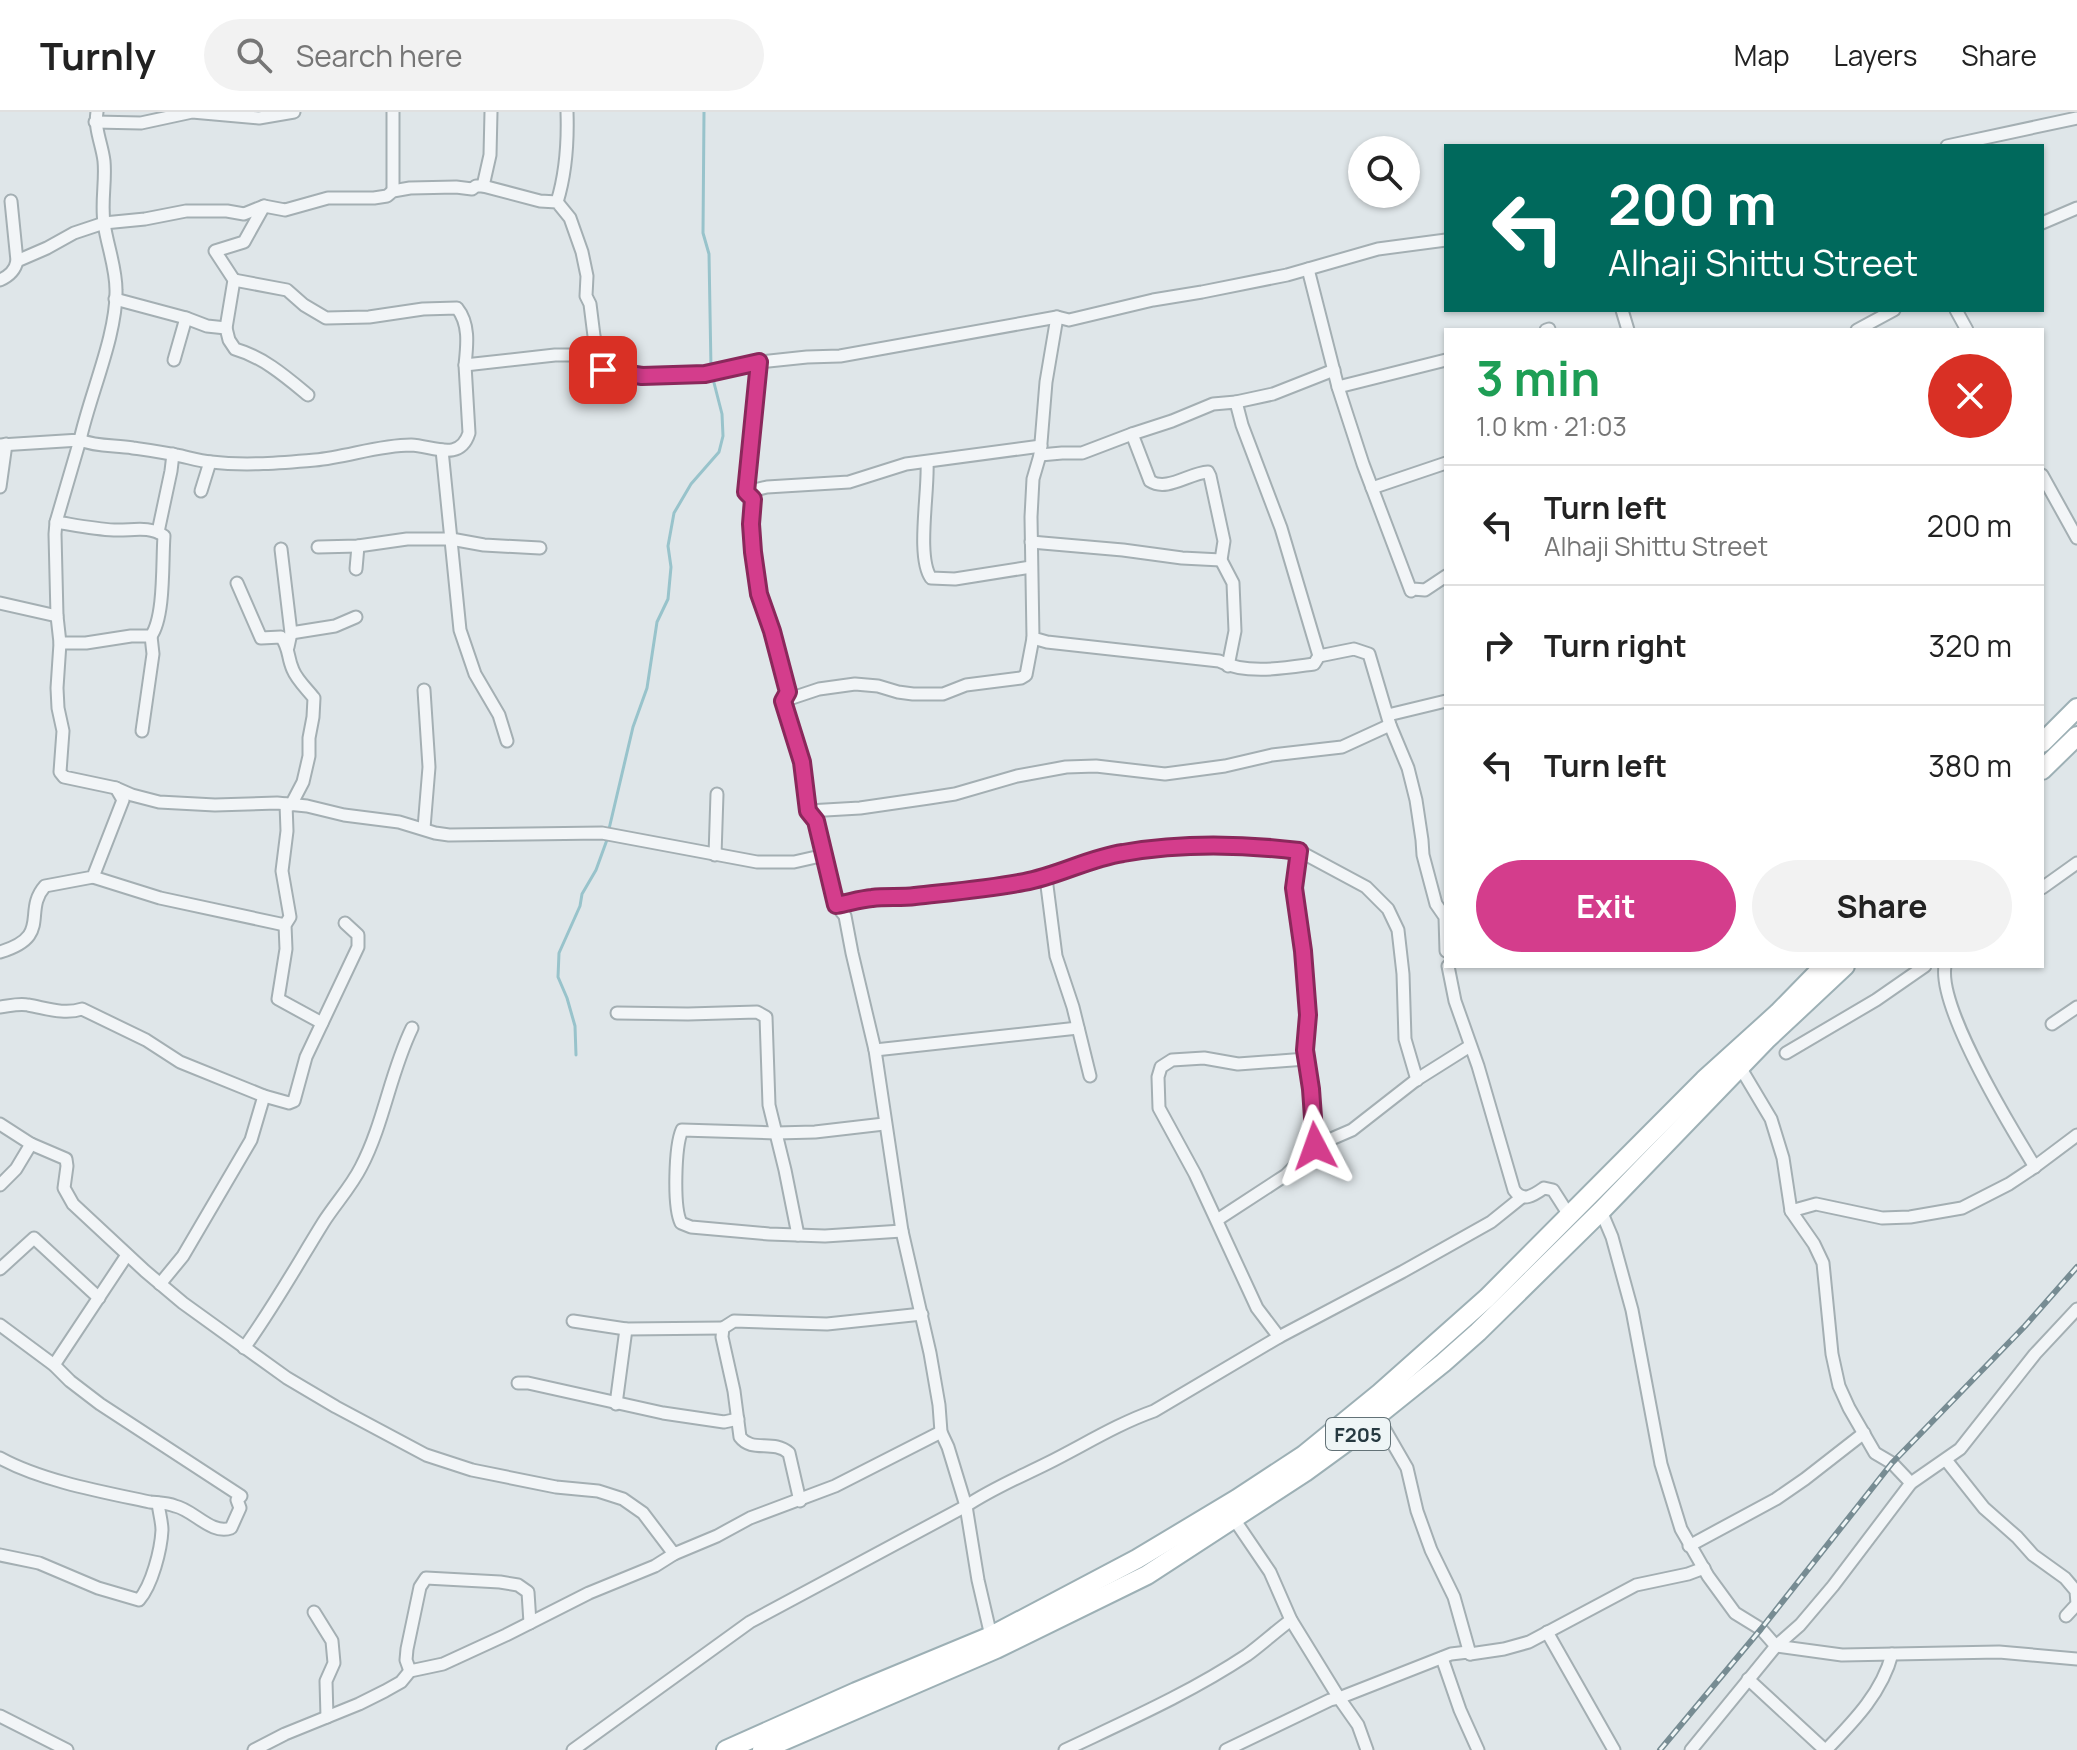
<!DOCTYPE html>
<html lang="en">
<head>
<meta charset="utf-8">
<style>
	body { margin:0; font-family:Manrope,sans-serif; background:#f2f2f2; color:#222; height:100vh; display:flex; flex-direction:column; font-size:30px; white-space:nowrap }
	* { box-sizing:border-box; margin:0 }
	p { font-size:26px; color:#767676 }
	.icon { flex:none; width:44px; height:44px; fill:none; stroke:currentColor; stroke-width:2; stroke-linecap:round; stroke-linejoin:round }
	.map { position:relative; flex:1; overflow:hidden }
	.side { position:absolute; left:1444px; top:216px; width:600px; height:640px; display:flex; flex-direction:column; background:#fff; border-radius:0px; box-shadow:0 2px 6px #0004 }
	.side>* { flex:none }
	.guide { position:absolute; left:1444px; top:32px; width:600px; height:168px; border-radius:0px; box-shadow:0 2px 6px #0004; background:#00695c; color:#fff; overflow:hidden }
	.tools { position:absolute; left:1348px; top:24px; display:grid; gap:16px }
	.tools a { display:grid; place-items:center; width:72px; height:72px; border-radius:50%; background:#fff; box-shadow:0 2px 6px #0004; font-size:40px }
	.pin { position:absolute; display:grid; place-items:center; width:68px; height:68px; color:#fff; margin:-34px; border-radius:16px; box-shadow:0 4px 12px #0006 }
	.me { position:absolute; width:88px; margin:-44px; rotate:356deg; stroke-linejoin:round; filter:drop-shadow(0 0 6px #0008) }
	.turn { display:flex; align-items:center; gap:28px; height:168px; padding:0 32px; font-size:36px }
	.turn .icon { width:104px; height:104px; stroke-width:2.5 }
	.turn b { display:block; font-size:56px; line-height:68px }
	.round { display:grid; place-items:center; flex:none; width:84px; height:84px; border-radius:42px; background:#f2f2f2 }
	.summary { display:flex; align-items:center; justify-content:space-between; height:136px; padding:0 32px }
	h1 { font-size:48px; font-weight:700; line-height:60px; color:#1e9e55 }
	.button { display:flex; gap:16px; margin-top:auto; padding:16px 32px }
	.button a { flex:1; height:92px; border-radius:48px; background:#d43d8c; color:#fff; font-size:32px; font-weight:700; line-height:92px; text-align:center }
	.button a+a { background:#f2f2f2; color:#222 }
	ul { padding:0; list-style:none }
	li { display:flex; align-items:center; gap:24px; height:120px; padding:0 32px; border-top:2px solid #e0e0e0 }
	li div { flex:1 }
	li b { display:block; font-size:30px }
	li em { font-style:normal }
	header { display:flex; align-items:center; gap:48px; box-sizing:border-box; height:112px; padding:0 40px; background:#fff; border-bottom:2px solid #e0e0e0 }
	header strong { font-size:38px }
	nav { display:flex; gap:44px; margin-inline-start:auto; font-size:28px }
	.search { width:560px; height:72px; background:#f2f2f2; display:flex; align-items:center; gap:20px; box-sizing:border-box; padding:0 28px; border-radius:44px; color:#767676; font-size:30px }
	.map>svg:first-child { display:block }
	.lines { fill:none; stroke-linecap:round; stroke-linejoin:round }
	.stream { stroke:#98c3cb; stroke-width:3 }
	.minor-casing { stroke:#a4afb3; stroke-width:15 }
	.primary-casing { stroke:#9db0b5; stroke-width:22 }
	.minor { stroke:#f2f5f7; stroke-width:11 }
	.primary { stroke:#fff; stroke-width:18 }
	.rail-casing { stroke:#778c93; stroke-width:6 }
	.rail { stroke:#eef5f6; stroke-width:3; stroke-dasharray:9; stroke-linecap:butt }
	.route-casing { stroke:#8a285b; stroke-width:20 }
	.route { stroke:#d43d8c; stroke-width:14 }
	.labels { text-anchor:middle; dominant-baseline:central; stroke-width:8; stroke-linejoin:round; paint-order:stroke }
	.shield { fill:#eef5f6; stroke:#637277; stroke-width:2 }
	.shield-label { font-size:20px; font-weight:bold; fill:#273a41 }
</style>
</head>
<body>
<header>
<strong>Turnly</strong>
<div class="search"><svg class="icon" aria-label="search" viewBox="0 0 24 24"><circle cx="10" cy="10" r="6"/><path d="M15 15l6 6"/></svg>Search here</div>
<nav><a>Map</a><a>Layers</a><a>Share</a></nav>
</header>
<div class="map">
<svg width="2077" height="1638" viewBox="0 0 2077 1638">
	<rect width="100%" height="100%" fill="#dfe6e9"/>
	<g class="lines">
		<g class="stream">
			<path d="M 704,0 L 703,121 L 709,142 L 711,256"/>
			<path d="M 609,717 L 633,615 L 647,576 L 657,510 L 668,487 L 671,455 L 668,434 L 674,401 L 691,372 L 719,340 L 723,324 L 722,302 L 712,263"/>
			<path d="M 576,943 L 575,914 L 567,886 L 558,865 L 559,841 L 580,794 L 582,782 L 596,758 L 608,725"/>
		</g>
		<defs>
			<g id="minor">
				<path d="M 95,10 L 141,11 L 192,0 L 259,6 L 294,0"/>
				<path d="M 1947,34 L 2077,6"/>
				<path d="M 483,74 L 490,43 L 491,0"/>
				<path d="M 393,79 L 393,0"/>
				<path d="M 11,89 L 17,149"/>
				<path d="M 557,90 C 566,61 568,31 567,0"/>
				<path d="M 2042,111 L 2077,96"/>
				<path d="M 1446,128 L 1378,137 L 1287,163 L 1202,180 L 1153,188 L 1069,208 L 1057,205 L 1046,270 L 1040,343 L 1033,367 L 1031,405 L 1033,526 L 1047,530 L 1219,549 C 1247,563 1284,556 1314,552 L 1319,544 L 1354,537 L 1369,542 L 1390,613 L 1408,656 L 1416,688 L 1422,728 L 1423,743 L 1436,792 L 1445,805 L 1446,839"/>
				<path d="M 1308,157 L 1338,275 L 1363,352 L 1411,479 L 1413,477 L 1425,478 L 1446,464"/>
				<path d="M 0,168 C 9,164 15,159 17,149 L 47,136 L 74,121 L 104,111 L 145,107 L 186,99 L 227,99 L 244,102 L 264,94 L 285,98 L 328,86 L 374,86 L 387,84 L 393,79 L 410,76 L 456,75 L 472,77 L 476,74 L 483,74 L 540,89 L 557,90 L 570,106 L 582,140 L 587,164 L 586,184 L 590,192 L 594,224 L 603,258 L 642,264 L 705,262 L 759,250 L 807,245 L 840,244 L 1057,205"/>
				<path d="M 234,168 L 287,178 L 304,193 L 326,206 L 369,205 L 423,197 L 457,196 C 470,212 467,234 465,253 L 555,243 L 599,243"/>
				<path d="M 115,187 L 186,206 L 207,214 L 226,216 L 229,228 L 235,237 C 263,245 285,264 308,283"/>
				<path d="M 1622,198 L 1628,218"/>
				<path d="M 1956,198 L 1967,218"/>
				<path d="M 226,216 L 234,168 L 215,139 L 244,130 L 264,94"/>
				<path d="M 1546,218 L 1549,217"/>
				<path d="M 1857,218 L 1894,198"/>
				<path d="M 174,248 L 186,206"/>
				<path d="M 759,250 L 746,380 L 753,387 L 753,440 L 759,482 L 772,519 L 788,580 L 783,589"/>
				<path d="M 1338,275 L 1446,248"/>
				<path d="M 1236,290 L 1273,282 L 1334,258"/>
				<path d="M 1132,322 L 1150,369 C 1167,380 1189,361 1208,360 L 1210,364 L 1224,429 L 1221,448 L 1233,471 L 1235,519 L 1228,554"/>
				<path d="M 0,333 L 80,328 C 90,282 117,223 116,178 C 116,155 107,133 104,111 C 101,90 106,69 104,49 C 102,32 94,17 97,0"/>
				<path d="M 442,338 L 460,518 L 475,562 L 499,603 L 507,629"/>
				<path d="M 1040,343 L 1062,341 L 1082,341 L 1132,322 L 1172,309 L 1213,292 L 1236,290 L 1242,313 L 1281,416 L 1319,544"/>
				<path d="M 927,350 C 929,378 916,445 931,466 L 955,467 L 1031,455"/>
				<path d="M 2042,363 L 2077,426"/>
				<path d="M 0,375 L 6,332"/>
				<path d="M 1372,376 L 1446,351"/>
				<path d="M 201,379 L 210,350"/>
				<path d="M 746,380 L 767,375 L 849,370 L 906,352 L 1041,334"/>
				<path d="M 56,410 C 75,413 94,417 114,418 C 131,419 149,413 164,424 C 162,449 165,505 151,524 L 131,524 L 86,531 L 60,531"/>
				<path d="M 158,420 L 171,359 L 173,342"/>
				<path d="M 1031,430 L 1123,438 L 1182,446 L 1221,448"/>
				<path d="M 318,435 L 358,434 L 407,427 L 451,427 L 484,433 L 540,436"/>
				<path d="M 281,437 L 291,521 L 288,535"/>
				<path d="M 356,457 L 358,434"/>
				<path d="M 237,471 L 261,526 L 281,525 C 290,537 287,545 293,558 C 297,568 307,577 314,586 L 313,605 L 309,626 L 309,644 L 303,670 L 291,693"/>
				<path d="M 0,491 L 57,504"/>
				<path d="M 291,521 L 335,514 L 356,505"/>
				<path d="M 424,578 L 429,655 L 424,716"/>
				<path d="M 1388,603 L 1446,589"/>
				<path d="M 142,619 L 153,542 L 151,524"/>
				<path d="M 116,676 L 64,665 L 60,660 L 63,619 L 58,596 L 57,576 L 60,531 L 57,504 L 55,422 L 56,410 L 80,328 C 97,335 115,333 133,336 C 147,338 162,340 176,343 C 187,345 199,349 211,350 C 245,354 281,351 315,348 C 347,345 379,333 411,333 C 433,334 460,350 469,321 L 465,253"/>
				<path d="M 286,692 L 287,719 L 282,759 L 290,805 L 285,813 L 286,837 L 278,887 L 322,911"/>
				<path d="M 808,699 L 860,696 L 929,686 L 955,682 L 1017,664 L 1066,655 L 1096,654 L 1165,662 L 1225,654 L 1272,643 L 1342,635 L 1390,613"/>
				<path d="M 1299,739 L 1294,776 L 1303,839 L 1308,903 L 1305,938 L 1311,977 L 1315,1034"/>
				<path d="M 715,743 L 717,682"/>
				<path d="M 93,765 L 160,786 L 285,813"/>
				<path d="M 1046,766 L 1056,844 L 1073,895 L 1090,964"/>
				<path d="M 2042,776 L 2077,751"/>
				<path d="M 836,793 L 871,786 L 913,784 L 1025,770 L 1046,766 L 1083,752 L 1121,741 L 1174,736 L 1220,734 L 1263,735 L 1299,739 L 1366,775 L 1388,797 L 1398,818 L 1403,862 L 1405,927 L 1417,968"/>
				<path d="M 0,840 C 53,824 22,800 45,774 L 93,765 L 123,688 L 116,676 L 132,683 L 159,690 L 215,693 L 277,691 L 307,694 L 344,703 L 399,710 L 435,721 L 449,723 L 602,721 L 757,750 L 794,750 L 825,743"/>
				<path d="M 1448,854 L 1455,889 L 1478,954 L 1514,1078 C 1523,1091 1534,1083 1544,1076 L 1553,1078 L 1569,1103"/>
				<path d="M 1945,854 C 1938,896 2011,1016 2035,1055"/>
				<path d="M 0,895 C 9,894 19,891 28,893 C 46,896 64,903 82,897 L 146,928 L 180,950 L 264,984"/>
				<path d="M 617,901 L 688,902 L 757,900 L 766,905 L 769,993 L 785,1058 L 798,1123"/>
				<path d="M 2052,912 L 2077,895"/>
				<path d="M 875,938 L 1078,916"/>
				<path d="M 1786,941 L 1876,888 L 1925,854"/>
				<path d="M 1740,955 L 1771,1007 L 1783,1046 L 1791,1099 L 1816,1092 L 1882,1106 L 1910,1105 L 1962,1096 L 2009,1072 L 2033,1056 L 2077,1023"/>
				<path d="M 0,1012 L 31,1032 L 66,1047 L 67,1054 L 64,1076 L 73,1092 L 145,1159 L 183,1191 L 287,1266 L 336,1295 L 426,1343 L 472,1358 L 556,1375 L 598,1379 L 623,1387 L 643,1401 L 674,1442 L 717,1424 L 750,1406 L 835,1374 L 941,1320"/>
				<path d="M 884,1012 L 815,1020 L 776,1021 L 682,1018 C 675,1034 673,1095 681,1111 L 691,1115 L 769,1122 L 825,1124 L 902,1119"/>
				<path d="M 0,1073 L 16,1057 L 31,1032"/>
				<path d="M 1601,1099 L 1612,1125 L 1632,1198 L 1661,1352 L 1681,1417 L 1708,1464 L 1735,1501 L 1761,1517 L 1776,1534 L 1842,1543 L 1999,1540 L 2077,1547"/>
				<path d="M 1791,1099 L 1814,1132 L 1823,1151 L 1832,1242 L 1839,1274 L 1849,1296 L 1875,1341 L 1892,1351 L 1911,1371"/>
				<path d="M 1217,1108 L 1286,1063 L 1315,1034 L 1352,1018 L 1416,968 L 1470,934"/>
				<path d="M 0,1157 L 34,1126 L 99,1186"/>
				<path d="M 160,1172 L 183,1144 L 251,1028 L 264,984 L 289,991 L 294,989 L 306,945 L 358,835 L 358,823 L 345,811"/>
				<path d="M 573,1209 L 626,1217 L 723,1216"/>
				<path d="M 0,1213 L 54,1253 L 70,1269 L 100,1292 L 241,1384 L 237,1388 L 240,1396 L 231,1416 C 211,1423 194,1398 175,1394 C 167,1391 159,1391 150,1390 C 103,1380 42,1369 0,1346"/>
				<path d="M 1279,1225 L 1257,1196 L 1195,1062 L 1159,996 L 1158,965 L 1161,955 L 1172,948 L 1204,946 L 1238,952 L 1306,947"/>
				<path d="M 244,1236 C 273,1196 297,1153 323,1111 C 335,1092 351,1075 361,1055 C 384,1011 390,961 412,916"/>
				<path d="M 54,1253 L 127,1143"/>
				<path d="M 518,1271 L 528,1271 L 663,1301 L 724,1310 L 738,1307"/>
				<path d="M 616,1292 L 626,1217"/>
				<path d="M 1377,1304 L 1407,1356 L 1417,1399 L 1431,1438 L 1454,1485 L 1470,1542"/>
				<path d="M 1946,1348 L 1984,1396 L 2017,1425 L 2033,1443 L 2065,1466 L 2076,1479 L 2077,1492 L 2066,1504"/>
				<path d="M 800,1389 L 789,1341 C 773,1327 752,1341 740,1325 L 734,1279 L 722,1225 L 723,1216 L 734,1209 L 827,1212 L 922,1202"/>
				<path d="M 1689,1434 L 1776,1387 L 1805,1367 L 1864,1321"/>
				<path d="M 0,1443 L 39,1451 L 98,1476 L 139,1488 C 152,1473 161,1438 162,1418 C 162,1410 159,1400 158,1391"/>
				<path d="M 314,1500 L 332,1529 L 334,1551 L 326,1569 L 327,1605"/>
				<path d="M 1547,1520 L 1614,1638"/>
				<path d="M 991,1524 L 978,1468 L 966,1394 L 948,1335 L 941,1320 L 939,1293 L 930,1241 L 902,1119 L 875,938 L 852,841 L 845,804 L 836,793 L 816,709 L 808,699 L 802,650 L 783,589 L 819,577 L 855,572 L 878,574 L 898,580 L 913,582 L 943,582 L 966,573 L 1021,566 L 1026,563 L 1033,526"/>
				<path d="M 1442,1546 L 1460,1598 L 1478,1638"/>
				<path d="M 410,1559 L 406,1548 L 407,1537 L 420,1475 L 426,1466 L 500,1470 L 518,1473 L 528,1480 L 530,1511"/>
				<path d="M 1748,1567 L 1825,1638"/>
				<path d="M 0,1604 L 67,1638"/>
				<path d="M 254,1638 L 285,1622 L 359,1592 L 385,1579 L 401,1570 L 410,1559 L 443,1552 L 506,1523 L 589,1481 L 655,1454 L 674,1442"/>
				<path d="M 573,1638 L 750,1510 L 966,1394 C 993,1376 1020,1365 1048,1351 C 1084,1333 1117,1312 1154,1299 L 1279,1225 L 1402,1160 L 1491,1110 L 1522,1085"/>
				<path d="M 1065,1638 C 1126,1609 1190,1581 1247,1543 C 1262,1532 1276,1519 1291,1508 L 1270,1460 L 1234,1407"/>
				<path d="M 1226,1638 L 1330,1588 L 1339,1586 L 1291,1508"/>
				<path d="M 1367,1638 L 1358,1613 L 1339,1586 L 1451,1542 L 1468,1540 L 1470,1542 L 1504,1537 L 1529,1530 L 1636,1473 L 1688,1462 L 1704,1456"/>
				<path d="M 1691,1638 L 1776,1534 L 1800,1513 L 1833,1474 L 1911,1371 L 1960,1337 L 2035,1242 L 2077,1197"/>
				<path d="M 1826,1638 C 1853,1610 1882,1581 1892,1542"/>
			</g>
			<g id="primary">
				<path d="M 2042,631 L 2077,596"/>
				<path d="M 2042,658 L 2077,624"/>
				<path d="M 726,1638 L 856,1580 L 991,1524 L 1137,1447 L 1237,1387 L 1304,1343 L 1380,1281 L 1487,1186 L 1704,968 L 1778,901 L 1824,854"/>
				<path d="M 762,1638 L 996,1537 L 1147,1463 L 1305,1360 L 1364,1317 L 1377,1304 L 1443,1251 L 1478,1220 L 1601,1099 L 1766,928 L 1845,854"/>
			</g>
		</defs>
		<use href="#minor" class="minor-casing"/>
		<use href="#primary" class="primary-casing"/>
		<use href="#minor" class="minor"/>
		<use href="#primary" class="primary"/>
		<defs>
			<path id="rail" d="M 1660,1638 L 1761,1517 L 1892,1351 L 2025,1214 L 2077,1155"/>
		</defs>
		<use href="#rail" class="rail-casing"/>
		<use href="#rail" class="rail"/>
	</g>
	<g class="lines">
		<defs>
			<path id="route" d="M 603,258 L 642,264 L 705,262 L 759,250 L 746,380 L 753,387 L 751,412 L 753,440 L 759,482 L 772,519 L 788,580 L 783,589 L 802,650 L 808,699 L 816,709 L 836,793 C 848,791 860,787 872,786 C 886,784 901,786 915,784 C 951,780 988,777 1024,770 C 1058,764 1089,746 1123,741 C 1180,731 1242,732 1299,739 L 1294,776 L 1303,839 L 1308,903 L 1305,938 L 1311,977 L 1315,1034"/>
		</defs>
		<use href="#route" class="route-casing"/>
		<use href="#route" class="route"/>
	</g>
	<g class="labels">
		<rect class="shield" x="1326" y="1306" width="64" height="32" rx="6"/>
		<g class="shield-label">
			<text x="1358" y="1322">F205</text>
		</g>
	</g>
</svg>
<div class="tools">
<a><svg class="icon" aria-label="search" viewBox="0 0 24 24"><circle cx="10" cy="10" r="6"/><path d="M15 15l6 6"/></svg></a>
</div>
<div class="pin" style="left:603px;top:258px;background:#d93025"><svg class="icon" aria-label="arrive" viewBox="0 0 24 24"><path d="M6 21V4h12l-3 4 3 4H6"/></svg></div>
<svg class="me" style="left:1315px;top:1034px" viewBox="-20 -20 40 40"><path d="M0-17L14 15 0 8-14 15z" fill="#d43d8c" stroke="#fff" stroke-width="4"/></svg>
<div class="guide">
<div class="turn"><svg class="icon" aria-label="left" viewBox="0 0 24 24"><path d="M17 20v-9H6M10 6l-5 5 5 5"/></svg><div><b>200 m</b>Alhaji Shittu Street</div></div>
</div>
<section class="side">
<div class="summary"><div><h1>3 min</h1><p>1.0 km · 21:03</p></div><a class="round" style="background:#d93025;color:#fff"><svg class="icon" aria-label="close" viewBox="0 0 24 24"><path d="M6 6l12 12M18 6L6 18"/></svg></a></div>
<ul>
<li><svg class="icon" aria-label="left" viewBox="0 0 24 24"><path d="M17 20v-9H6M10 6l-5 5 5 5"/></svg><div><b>Turn left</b><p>Alhaji Shittu Street</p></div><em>200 m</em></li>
<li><svg class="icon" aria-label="right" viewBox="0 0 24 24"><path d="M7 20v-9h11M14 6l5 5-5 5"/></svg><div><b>Turn right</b></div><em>320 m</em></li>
<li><svg class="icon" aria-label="left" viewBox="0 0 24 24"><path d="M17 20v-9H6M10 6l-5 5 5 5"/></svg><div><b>Turn left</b></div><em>380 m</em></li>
</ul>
<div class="button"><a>Exit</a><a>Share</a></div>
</section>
</div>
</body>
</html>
